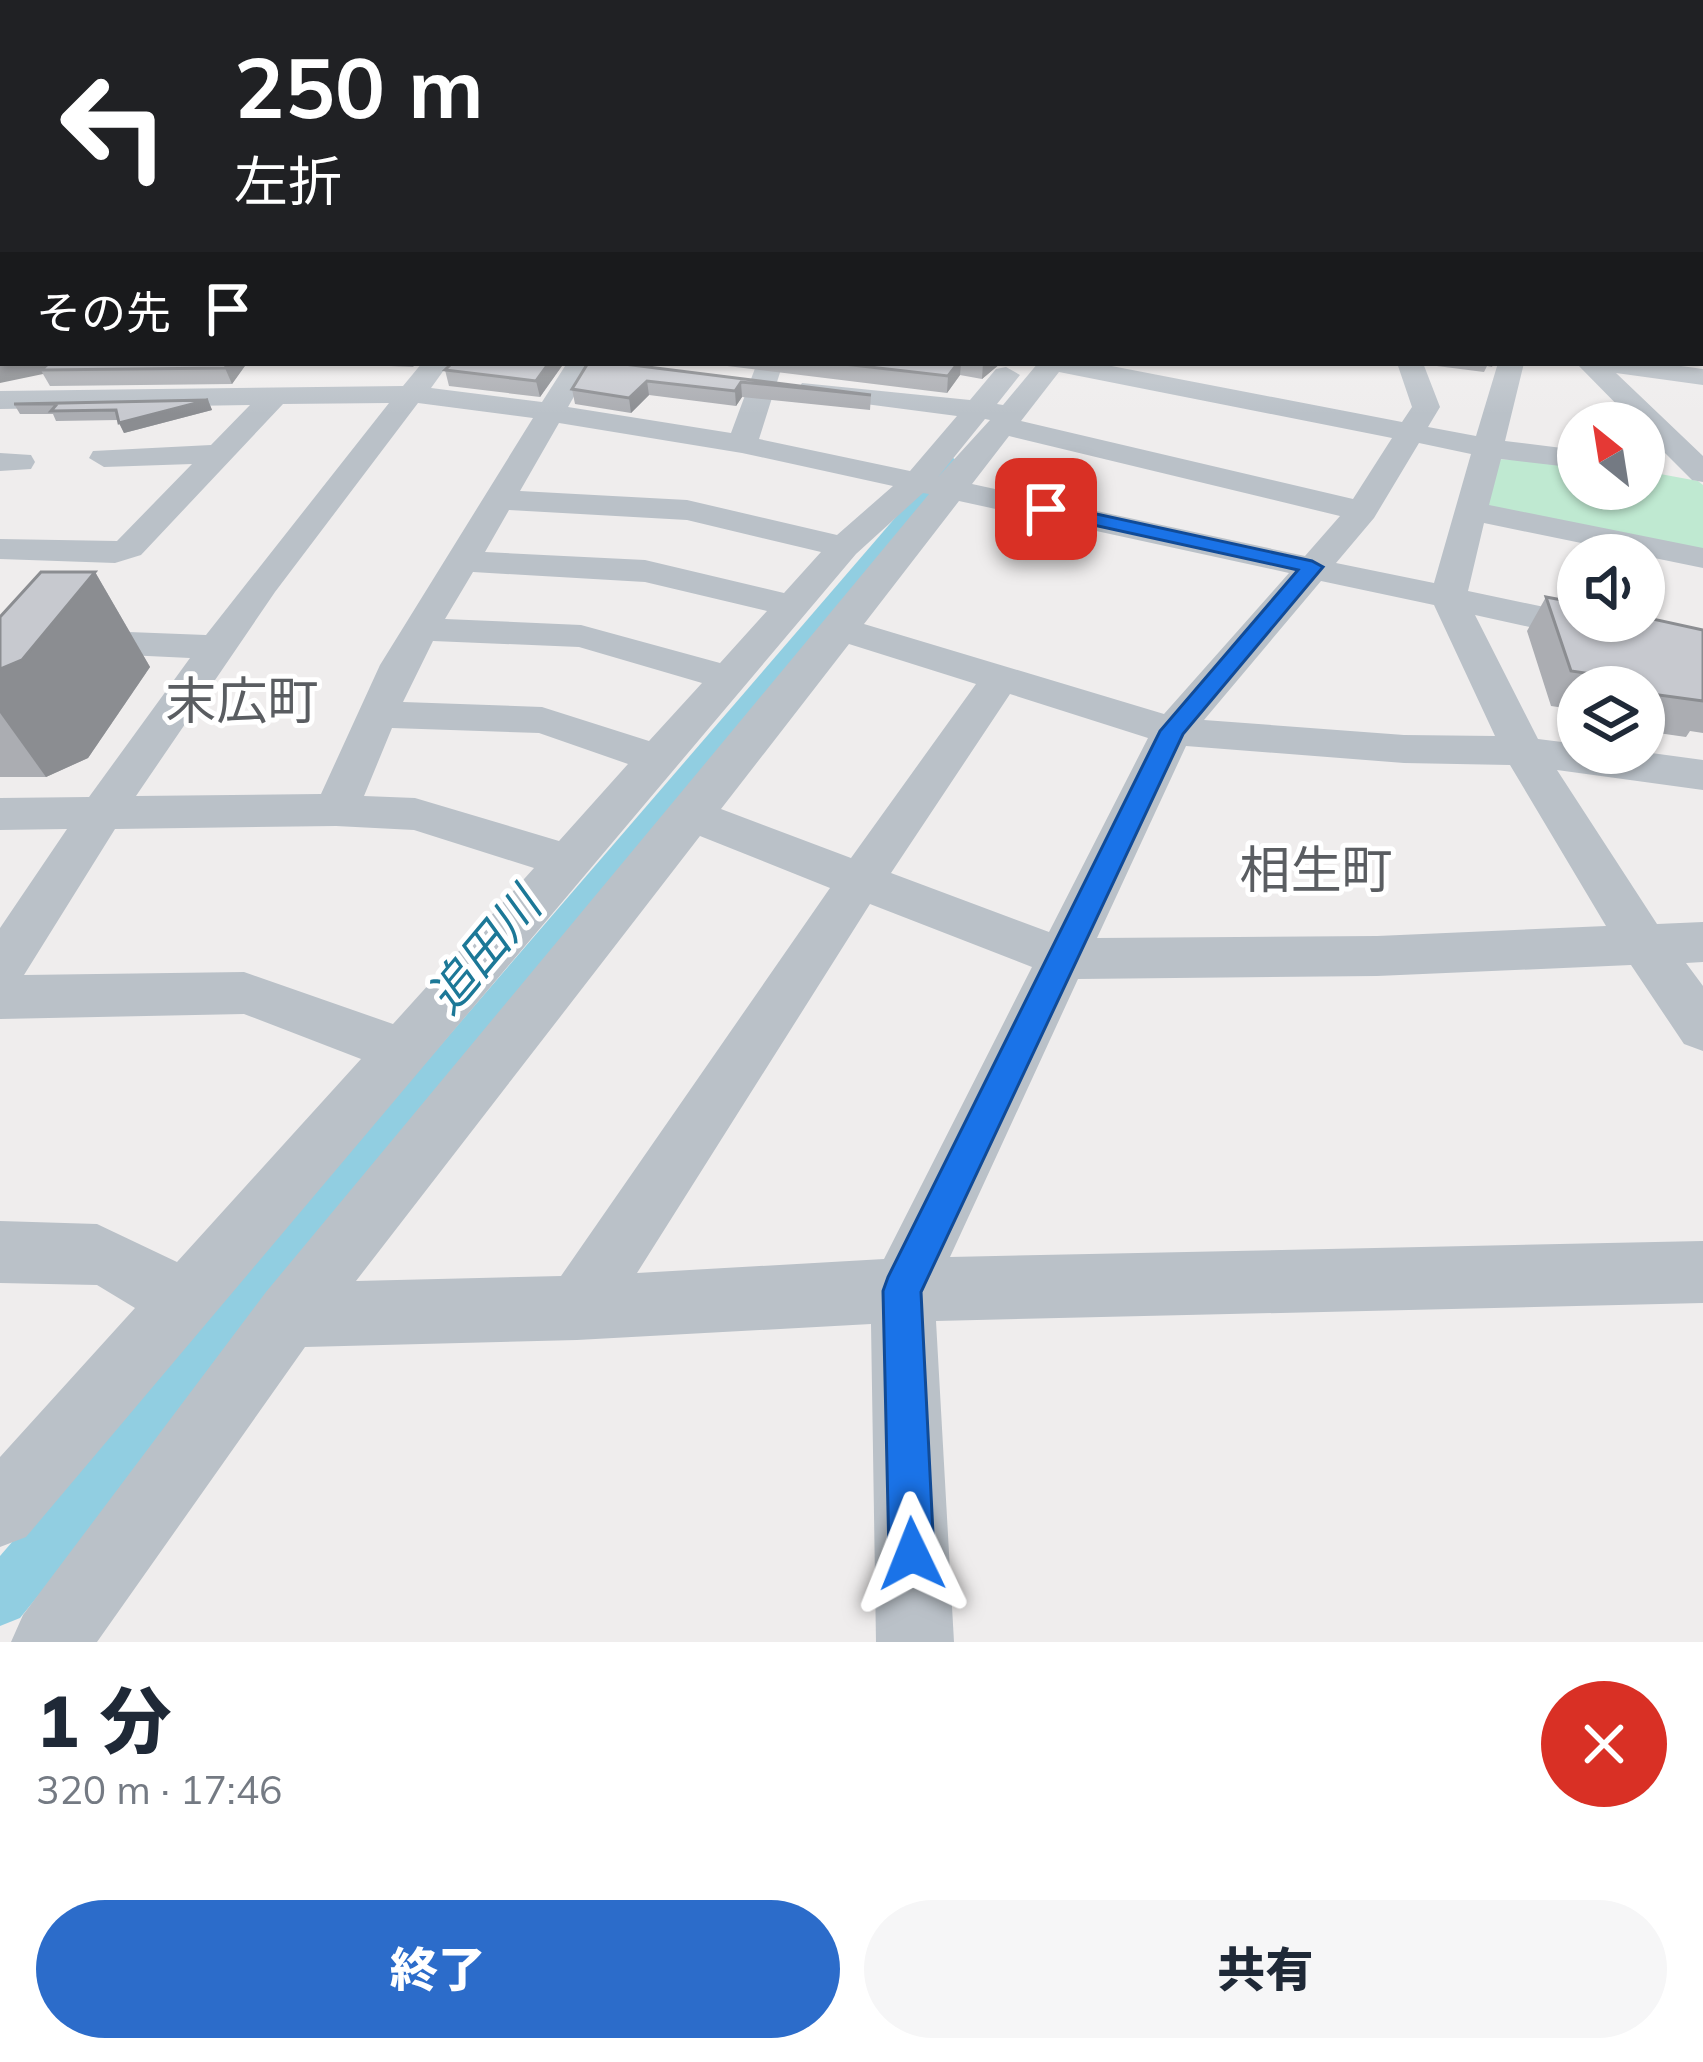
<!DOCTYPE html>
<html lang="ja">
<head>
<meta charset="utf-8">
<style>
	body { margin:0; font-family:Mulish,"Noto Sans JP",sans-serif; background:#f6f6f7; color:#1f2937; height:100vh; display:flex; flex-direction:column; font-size:45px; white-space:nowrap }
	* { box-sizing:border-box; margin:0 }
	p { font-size:39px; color:#747a83 }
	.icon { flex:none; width:66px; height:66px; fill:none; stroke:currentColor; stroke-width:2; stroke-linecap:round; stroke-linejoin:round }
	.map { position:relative; height:1642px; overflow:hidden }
	.sheet { display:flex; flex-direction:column; background:#fff; flex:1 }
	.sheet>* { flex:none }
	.hud { position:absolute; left:0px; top:0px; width:1704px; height:366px; box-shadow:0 3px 9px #0004; background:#202124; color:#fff; overflow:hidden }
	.needle { width:78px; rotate:330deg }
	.controls { position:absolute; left:1557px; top:402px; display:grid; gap:24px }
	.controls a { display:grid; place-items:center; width:108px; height:108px; border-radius:50%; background:#fff; box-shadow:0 3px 9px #0004; font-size:60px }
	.pin { position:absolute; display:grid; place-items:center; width:102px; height:102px; color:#fff; margin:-51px; border-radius:24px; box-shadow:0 6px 18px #0006 }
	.me { position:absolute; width:132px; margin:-66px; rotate:358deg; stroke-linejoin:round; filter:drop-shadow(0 0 9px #0008) }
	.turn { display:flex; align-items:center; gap:42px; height:252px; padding:0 36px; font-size:54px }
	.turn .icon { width:156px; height:156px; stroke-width:2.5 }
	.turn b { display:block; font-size:84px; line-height:102px }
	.then { display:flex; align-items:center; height:114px; padding:0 36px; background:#0003; gap:24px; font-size:45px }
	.round { display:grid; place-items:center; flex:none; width:126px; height:126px; border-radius:63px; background:#f6f6f7 }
	.headline { display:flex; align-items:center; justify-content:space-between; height:204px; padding:0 36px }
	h1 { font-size:72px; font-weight:800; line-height:90px }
	.button { display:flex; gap:24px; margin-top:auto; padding:24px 36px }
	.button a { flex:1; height:138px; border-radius:72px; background:#2c6cca; color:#fff; font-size:48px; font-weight:800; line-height:138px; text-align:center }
	.button a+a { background:#f6f6f7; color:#1f2937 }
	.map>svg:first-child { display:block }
	.green { fill:#bfe9d1 }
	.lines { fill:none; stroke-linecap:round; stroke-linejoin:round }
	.canal { fill:#91cee1; fill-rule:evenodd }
	.minor { fill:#bac1c8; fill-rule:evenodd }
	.wall { fill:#abadb2 }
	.shaded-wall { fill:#8b8d91 }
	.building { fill:#c7c9cf; stroke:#8b8d91; stroke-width:3 }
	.route { fill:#1a73e8; stroke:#114b97; stroke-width:3 }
	.labels { text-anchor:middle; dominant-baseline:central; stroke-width:10; stroke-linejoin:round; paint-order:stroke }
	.water-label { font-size:48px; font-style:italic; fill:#1c7897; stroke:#fff }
	.quarter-label { font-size:51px; fill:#5a5d61; stroke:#fff }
</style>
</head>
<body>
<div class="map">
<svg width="1703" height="1642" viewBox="0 0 1703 1642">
	<rect width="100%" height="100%" fill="#efeded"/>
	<path class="green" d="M 1496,459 L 1578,463 L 1578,489 L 1644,489 L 1644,471 L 1698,481 L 1703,485 L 1703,552 L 1485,505 Z"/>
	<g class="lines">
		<path class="canal" d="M 953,458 L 964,465 L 961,470 L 20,1618 L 0,1626 L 0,1556 L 945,460 Z"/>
		<g class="minor">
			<rect x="1701" y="269" width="2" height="14"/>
			<rect x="1701" y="306" width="2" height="15"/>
			<path d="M 422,363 L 449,363 L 431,388 L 542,402 L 567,363 L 593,363 L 568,407 L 731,433 L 757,363 L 783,363 L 759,439 L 910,471 L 957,416 L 812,397 L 802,395 L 798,389 L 802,383 L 970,400 L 996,369 L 1006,367 L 1020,375 L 997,404 L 1003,405 L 1038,363 L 1096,363 L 1402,422 L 1412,407 L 1397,363 L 1423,363 L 1440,407 L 1428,427 L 1476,436 L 1498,363 L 1524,363 L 1505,441 L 1578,450 L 1578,468 L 1501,459 L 1489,505 L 1703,548 L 1703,568 L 1484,523 L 1468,591 L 1578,614 L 1578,621 L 1609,621 L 1703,641 L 1703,665 L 1475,615 L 1538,739 L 1578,744 L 1578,753 L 1644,752 L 1703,760 L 1703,790 L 1557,770 L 1657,924 L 1703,922 L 1703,962 L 1686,963 L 1703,986 L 1703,1051 L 1684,1044 L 1631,965 L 1377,976 L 1078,979 L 950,1257 L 1703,1241 L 1703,1303 L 936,1321 L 954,1642 L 876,1642 L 871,1324 L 577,1340 L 305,1347 L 97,1642 L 11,1642 L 23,1615 L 266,1292 L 929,494 L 923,493 L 856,554 L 26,1537 L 0,1547 L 0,1457 L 135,1308 L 97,1285 L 0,1283 L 0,1221 L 97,1224 L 177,1262 L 361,1059 L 244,1014 L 0,1019 L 0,928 L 67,829 L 0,830 L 0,798 L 89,797 L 190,658 L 0,649 L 0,627 L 206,635 L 389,403 L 283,404 L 141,555 L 115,563 L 0,559 L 0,539 L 117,541 L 192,464 L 104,467 L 89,458 L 93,451 L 211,445 L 250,405 L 0,409 L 0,391 L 403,386 ZM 1059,372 L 1392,438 L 1353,499 L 1021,421 ZM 418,403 L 533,418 L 380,665 L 321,794 L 136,796 L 275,592 ZM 985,419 L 990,420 L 938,477 ZM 559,423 L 742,453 L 893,486 L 837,535 L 687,500 L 520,491 ZM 1009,436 L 1340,516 L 1305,556 L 972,484 ZM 1419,443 L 1471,454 L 1434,583 L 1336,563 L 1374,518 ZM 959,501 L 1289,573 L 1164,714 L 864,624 ZM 509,510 L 687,520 L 821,552 L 784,593 L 645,560 L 485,552 ZM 473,572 L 645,582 L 767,611 L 720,663 L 581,625 L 445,619 ZM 1321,581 L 1434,605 L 1495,736 L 1404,735 L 1204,720 ZM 433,641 L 579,647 L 702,683 L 649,741 L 542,707 L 403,702 ZM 849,644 L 976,684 L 851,858 L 721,809 ZM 1010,694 L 1148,738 L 1049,932 L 891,873 ZM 392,728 L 539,733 L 628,764 L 559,841 L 415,798 L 364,796 ZM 1186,746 L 1404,763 L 1510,765 L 1606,926 L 1377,936 L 1097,938 ZM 336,826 L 414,830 L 534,868 L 393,1024 L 244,972 L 24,975 L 115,829 ZM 700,836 L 830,888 L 561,1276 L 356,1281 ZM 870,904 L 1032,967 L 884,1259 L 637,1273 Z"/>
			<path d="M 1576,363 L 1659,363 L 1703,369 L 1703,385 L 1616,373 L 1703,456 L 1703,482 L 1692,480 L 1644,432 L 1644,423 L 1635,423 Z"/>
			<path d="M 0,453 L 31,455 L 35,462 L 31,469 L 0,471 Z"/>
		</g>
	</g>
	<g class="wall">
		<path d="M 3,363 L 247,363 L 232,384 L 50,386 L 43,374 Z"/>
		<path d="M 317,363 L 417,363 L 413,367 Z"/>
		<path d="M 449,363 L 564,363 L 540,397 L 449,386 L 445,370 L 450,365 Z"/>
		<path d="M 588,363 L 871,395 L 870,410 L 742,397 L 736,406 L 649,395 L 631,413 L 575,404 L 572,389 Z"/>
		<path d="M 703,363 L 1001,363 L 982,379 L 960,375 L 947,393 Z"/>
		<path d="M 1427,363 L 1494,363 L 1492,367 L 1487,366 L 1484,372 L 1429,365 Z"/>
		<path d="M 208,400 L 212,410 L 124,433 L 118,420 L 56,421 L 53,414 L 20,414 L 14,404 Z"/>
		<path d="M 95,572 L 150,667 L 88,758 L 46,777 L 0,777 L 0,617 Z"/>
		<path d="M 1546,597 L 1703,630 L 1703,733 L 1690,731 L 1686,737 L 1644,731 L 1644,687 L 1578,687 L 1578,710 L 1551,706 L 1527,631 Z"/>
	</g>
	<g class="shaded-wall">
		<path d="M 3,206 L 3,224 L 0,226 L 0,208 Z"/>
		<path d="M 10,363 L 69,363 L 41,370 L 43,374 L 0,383 L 0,365 Z"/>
		<path d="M 229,363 L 247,363 L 232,384 L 225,368 Z"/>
		<path d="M 549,363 L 564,363 L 540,397 L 536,381 Z"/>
		<path d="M 958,363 L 961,363 L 960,375 L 947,393 L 948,376 Z"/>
		<path d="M 983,363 L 1001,363 L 982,379 Z"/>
		<path d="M 647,381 L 649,395 L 631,413 L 629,398 Z"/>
		<path d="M 741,382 L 742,397 L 736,406 L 735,391 Z"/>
		<path d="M 208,400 L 212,410 L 124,433 L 119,423 Z"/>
		<path d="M 95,572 L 150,667 L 88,758 L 46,777 L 0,713 L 0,669 Z"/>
	</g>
	<g class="building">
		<path d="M 0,184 L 3,184 L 3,206 L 0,208 Z"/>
		<path d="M 1701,195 L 1703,208 L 1703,261 L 1701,263 Z"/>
		<path d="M 0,248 L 3,248 L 3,363 L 10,363 L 0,365 Z"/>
		<path d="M 49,363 L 229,363 L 225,368 L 41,370 Z"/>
		<path d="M 452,363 L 549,363 L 536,381 L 445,370 Z"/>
		<path d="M 588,363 L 616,363 L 871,395 L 741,382 L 735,391 L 647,381 L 629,398 L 572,389 Z"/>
		<path d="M 835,363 L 958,363 L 948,376 Z"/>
		<path d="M 208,400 L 119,423 L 116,410 L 51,411 L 57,404 L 14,404 Z"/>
		<path d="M 41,572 L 95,572 L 22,660 L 0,669 L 0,617 Z"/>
		<path d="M 1546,597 L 1578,603 L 1578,621 L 1644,621 L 1644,617 L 1703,630 L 1703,701 L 1644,693 L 1644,687 L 1611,687 L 1606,676 L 1571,671 Z"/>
	</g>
	<linearGradient id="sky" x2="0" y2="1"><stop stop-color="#85bee5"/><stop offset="0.44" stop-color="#f8f7f7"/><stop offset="1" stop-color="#f8f7f7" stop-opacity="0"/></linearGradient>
	<rect width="1703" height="414" fill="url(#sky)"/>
	<path class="route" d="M 1046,503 L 1312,561 L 1323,567 L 1183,734 L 921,1292 L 934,1554 L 928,1570 L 912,1576 L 896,1570 L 889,1554 L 883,1291 L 888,1277 L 1160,731 L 1298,570 L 1039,513 L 1039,505 Z"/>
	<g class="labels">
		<g class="water-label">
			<text transform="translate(483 950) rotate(-50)">追田川</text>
		</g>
		<g class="quarter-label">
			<text x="242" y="700">末広町</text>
			<text x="1316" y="869">相生町</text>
		</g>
	</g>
</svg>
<div class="controls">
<a><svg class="needle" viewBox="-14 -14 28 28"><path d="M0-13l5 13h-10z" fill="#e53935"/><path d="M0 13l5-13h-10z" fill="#747a83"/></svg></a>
<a><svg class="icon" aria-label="sound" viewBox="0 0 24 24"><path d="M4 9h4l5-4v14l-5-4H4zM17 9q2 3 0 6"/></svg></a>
<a><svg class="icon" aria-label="layers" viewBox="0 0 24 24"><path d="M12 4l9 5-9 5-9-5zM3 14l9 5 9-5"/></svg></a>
</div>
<div class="pin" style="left:1046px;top:509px;background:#d93025"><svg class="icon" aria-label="arrive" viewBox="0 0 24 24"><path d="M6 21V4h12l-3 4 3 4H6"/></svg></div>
<svg class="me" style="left:912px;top:1554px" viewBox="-20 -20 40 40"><path d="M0-17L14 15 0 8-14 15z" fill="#1a73e8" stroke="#fff" stroke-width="4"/></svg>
<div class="hud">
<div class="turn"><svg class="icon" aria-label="left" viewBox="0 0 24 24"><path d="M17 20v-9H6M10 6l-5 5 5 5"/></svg><div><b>250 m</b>左折</div></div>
<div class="then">その先<svg class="icon" aria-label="arrive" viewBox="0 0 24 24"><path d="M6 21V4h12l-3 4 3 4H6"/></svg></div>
</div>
</div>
<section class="sheet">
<div class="headline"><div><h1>1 分</h1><p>320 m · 17:46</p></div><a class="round" style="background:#d93025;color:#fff"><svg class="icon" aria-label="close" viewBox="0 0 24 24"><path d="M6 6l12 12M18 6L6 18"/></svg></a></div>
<div class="button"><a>終了</a><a>共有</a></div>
</section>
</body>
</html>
